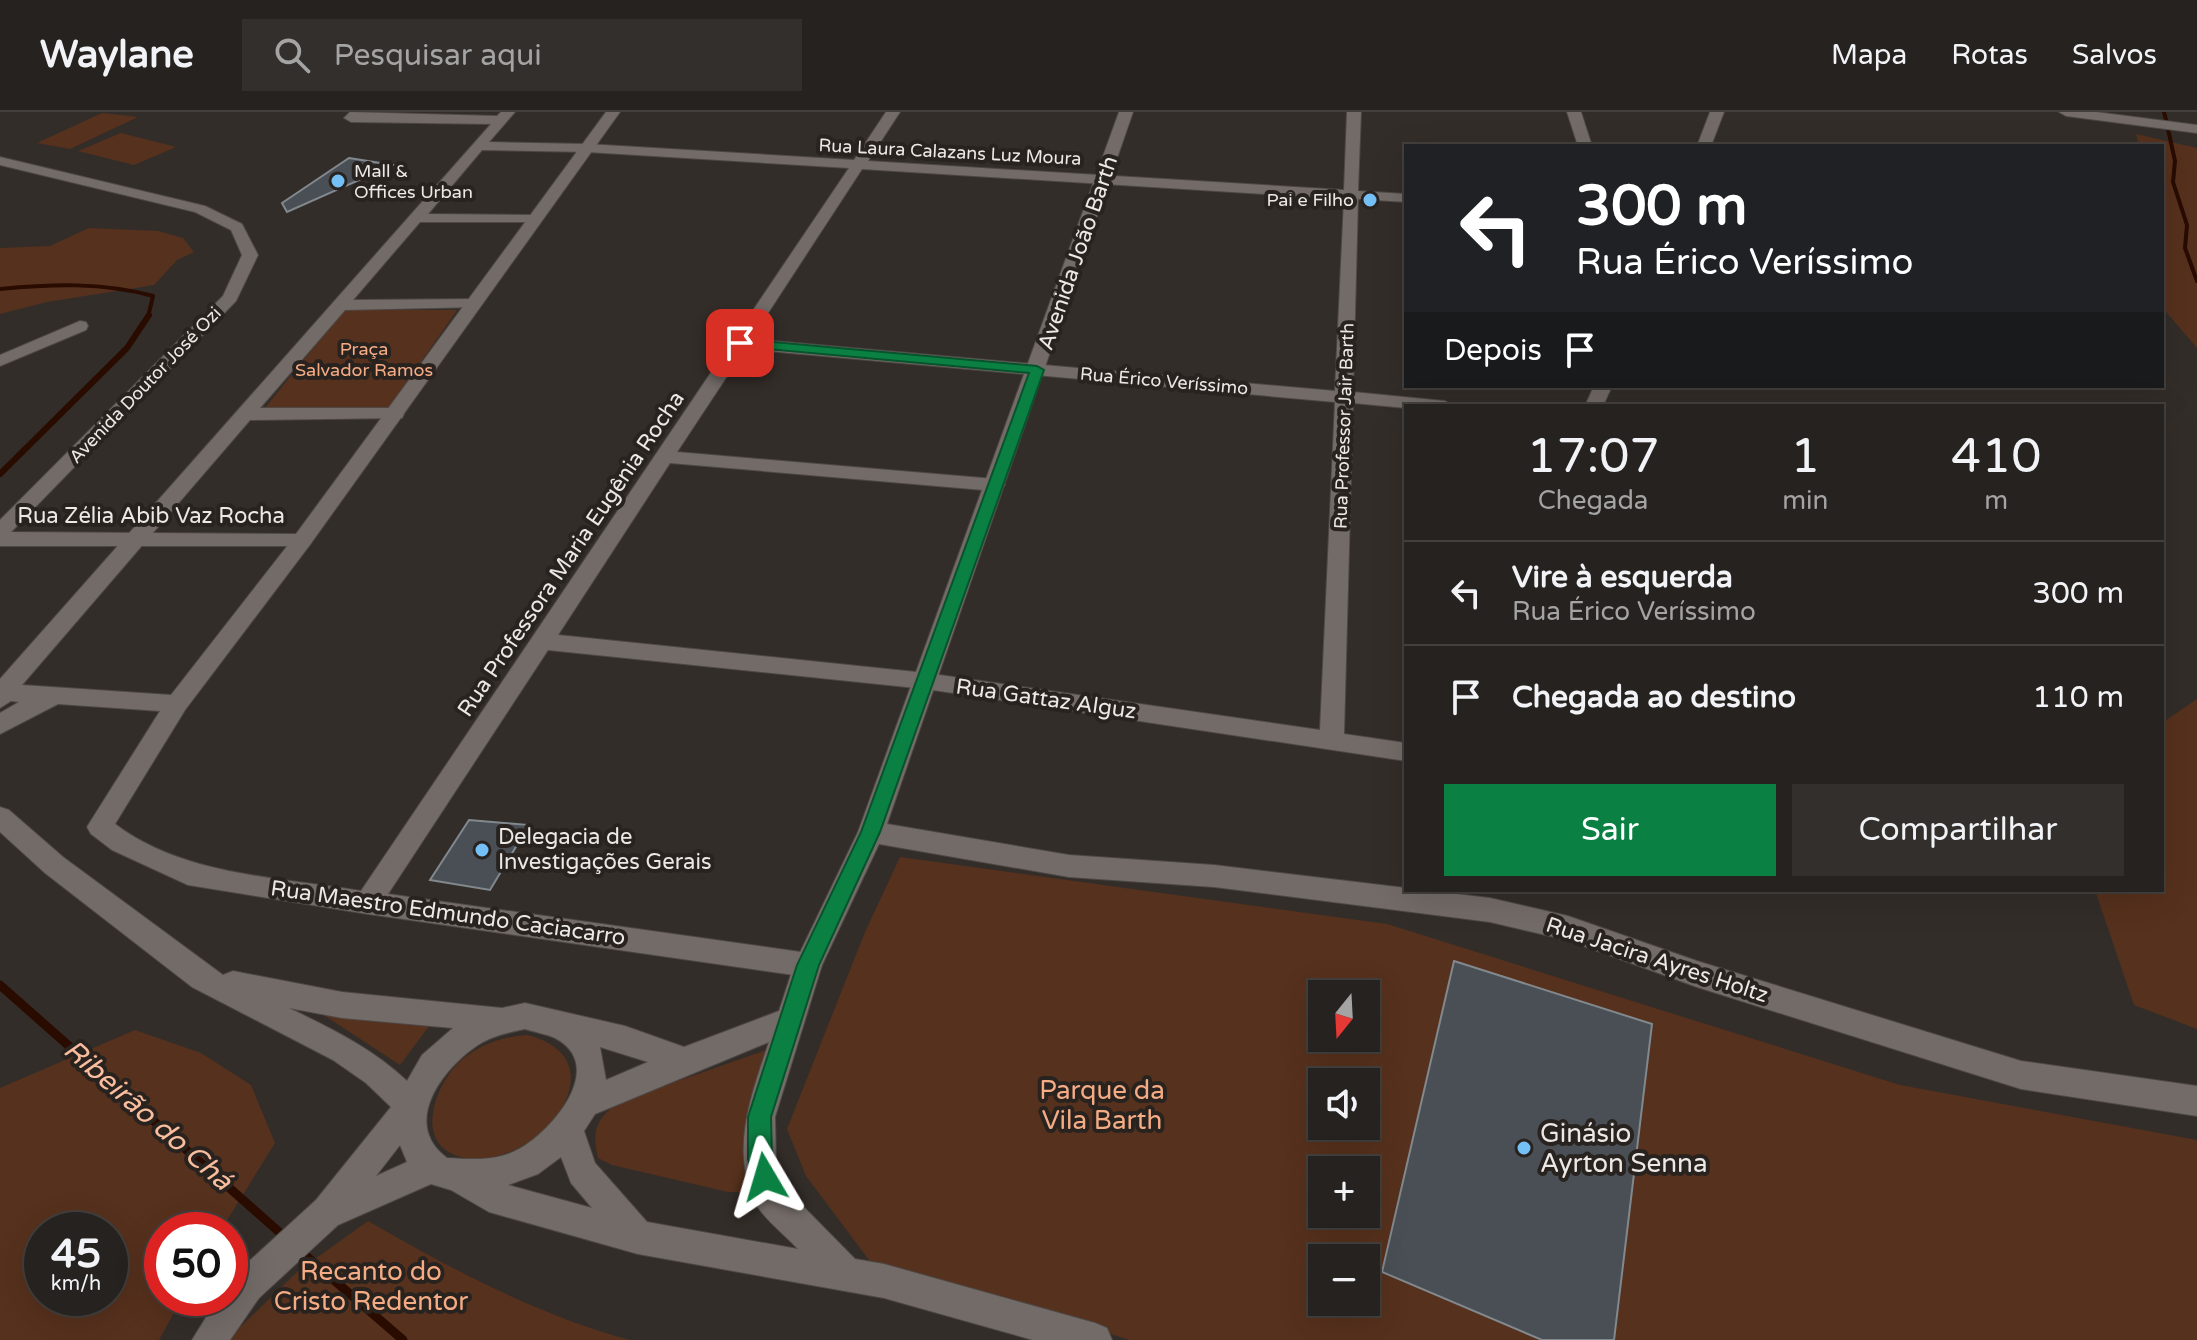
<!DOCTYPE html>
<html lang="pt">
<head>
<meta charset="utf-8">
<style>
	body { margin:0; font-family:"Varela Round",sans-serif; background:#322f2c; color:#f1f3f6; height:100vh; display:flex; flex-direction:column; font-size:30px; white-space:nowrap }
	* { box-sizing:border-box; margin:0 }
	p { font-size:26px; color:#a4a4a4 }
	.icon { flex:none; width:44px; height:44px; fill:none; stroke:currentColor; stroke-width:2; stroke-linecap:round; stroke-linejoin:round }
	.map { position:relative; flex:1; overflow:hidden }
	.side { position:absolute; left:1404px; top:292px; width:760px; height:488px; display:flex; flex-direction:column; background:#26221f; border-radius:0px; box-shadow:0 8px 32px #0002,0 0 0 2px #423f3d }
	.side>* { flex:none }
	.banner { position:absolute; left:1404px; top:32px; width:760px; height:244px; border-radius:0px; box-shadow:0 8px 32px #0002,0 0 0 2px #423f3d; background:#202124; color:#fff; overflow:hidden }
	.needle { width:52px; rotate:198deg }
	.fabs { position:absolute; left:1308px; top:868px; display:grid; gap:16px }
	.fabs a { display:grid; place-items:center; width:72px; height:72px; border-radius:0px; background:#26221f; box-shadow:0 8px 32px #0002,0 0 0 2px #423f3d; font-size:40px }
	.speed { position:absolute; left:24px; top:1100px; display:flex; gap:16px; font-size:40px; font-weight:700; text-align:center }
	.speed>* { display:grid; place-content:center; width:104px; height:104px; border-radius:50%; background:#26221f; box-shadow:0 8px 32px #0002,0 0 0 2px #423f3d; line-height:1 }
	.speed small { font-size:20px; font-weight:400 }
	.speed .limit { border:12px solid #d22; background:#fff; color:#111 }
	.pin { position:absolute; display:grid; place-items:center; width:68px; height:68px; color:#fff; margin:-34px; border-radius:16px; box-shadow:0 4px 12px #0006 }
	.me { position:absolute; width:88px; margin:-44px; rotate:353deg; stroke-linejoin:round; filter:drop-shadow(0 0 6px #0008) }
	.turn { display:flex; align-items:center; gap:28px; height:168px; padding:0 40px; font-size:36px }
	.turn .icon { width:104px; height:104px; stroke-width:2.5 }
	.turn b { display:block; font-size:56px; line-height:68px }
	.then { display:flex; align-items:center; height:76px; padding:0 40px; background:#0003; gap:16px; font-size:30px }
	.eta { display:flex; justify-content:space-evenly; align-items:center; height:136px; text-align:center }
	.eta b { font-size:48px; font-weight:600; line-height:56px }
	.action { display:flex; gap:16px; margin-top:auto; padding:16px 40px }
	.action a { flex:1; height:92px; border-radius:0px; background:#0b8043; color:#fff; font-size:32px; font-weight:600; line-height:92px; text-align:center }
	.action a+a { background:#322f2c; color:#f1f3f6 }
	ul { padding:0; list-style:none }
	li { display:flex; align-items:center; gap:24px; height:104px; padding:0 40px; border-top:2px solid #423f3d }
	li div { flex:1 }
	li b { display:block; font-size:30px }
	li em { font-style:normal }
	header { display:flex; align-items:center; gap:48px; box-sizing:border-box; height:112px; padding:0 40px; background:#26221f; border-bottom:2px solid #423f3d }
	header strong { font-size:38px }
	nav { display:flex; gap:44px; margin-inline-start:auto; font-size:28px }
	.search { width:560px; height:72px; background:#322f2c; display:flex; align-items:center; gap:20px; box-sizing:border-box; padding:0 28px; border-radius:0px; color:#a4a4a4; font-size:30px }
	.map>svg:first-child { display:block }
	.green { fill:#56311d; fill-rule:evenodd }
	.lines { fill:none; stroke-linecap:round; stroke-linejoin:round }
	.stream-far2 { stroke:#290b00; stroke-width:4 }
	.stream-far1 { stroke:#290b00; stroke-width:6 }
	.stream { stroke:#290b00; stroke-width:9 }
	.building { fill:#494f54; stroke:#82898e; stroke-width:2 }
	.street-casing { stroke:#4d4845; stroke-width:2 }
	.secondary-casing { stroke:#4d4845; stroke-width:2 }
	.street { fill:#736b67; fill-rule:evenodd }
	.secondary { fill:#736b67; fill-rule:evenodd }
	.route { fill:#0b8043; stroke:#07532c; stroke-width:2 }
	.poi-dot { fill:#74c0f6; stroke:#292320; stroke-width:3 }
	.labels { text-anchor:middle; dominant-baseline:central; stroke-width:8; stroke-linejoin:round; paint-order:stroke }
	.far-street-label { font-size:18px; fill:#ece8e6; stroke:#292320 }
	.far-poi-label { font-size:18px; fill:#ece8e6; stroke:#292320; text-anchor:start }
	.far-park-label { font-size:18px; fill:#f5ac85; stroke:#292320 }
	.street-label { font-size:22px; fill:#ece8e6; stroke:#292320 }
	.poi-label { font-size:22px; fill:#ece8e6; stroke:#292320; text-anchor:start }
	.near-park-label { font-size:26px; fill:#f5ac85; stroke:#292320 }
	.near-poi-label { font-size:26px; fill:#ece8e6; stroke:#292320; text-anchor:start }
	.near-water-label { font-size:28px; font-style:italic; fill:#fabe9f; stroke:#292320 }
</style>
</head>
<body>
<header>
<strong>Waylane</strong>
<div class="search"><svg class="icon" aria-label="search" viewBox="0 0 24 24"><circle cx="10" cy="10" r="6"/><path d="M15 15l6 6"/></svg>Pesquisar aqui</div>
<nav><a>Mapa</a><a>Rotas</a><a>Salvos</a></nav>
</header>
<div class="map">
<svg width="2197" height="1228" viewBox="0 0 2197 1228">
	<rect width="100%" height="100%" fill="#332d29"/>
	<g class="green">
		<path d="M 102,1 L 138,5 L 70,37 L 37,31 Z"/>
		<path d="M 121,21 L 176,35 L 134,53 L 78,39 Z"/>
		<path d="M 2136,22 L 2197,36 L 2197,236 L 2162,195 L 2162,34 L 2139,34 Z"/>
		<path d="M 89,116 L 158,119 L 183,126 L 194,140 L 177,148 L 154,173 L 47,190 L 0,202 L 0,136 L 50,134 Z"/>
		<path d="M 344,198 L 457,198 L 389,296 L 265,296 Z"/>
		<path d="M 2197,587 L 2197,917 L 2134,893 L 2095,778 L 2162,778 L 2162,611 Z"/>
		<path d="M 900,745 L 1387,812 L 1900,973 L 2197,1028 L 2197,1228 L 1130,1228 L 869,1148 L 806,1064 L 787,1017 L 865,820 ZM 1322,882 L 1366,882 L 1366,926 L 1322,926 ZM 1322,970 L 1366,970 L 1366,1014 L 1322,1014 ZM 1322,1058 L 1366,1058 L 1366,1102 L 1322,1102 ZM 1322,1146 L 1366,1146 L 1366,1190 L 1322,1190 Z"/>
		<path d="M 307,892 L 432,910 L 400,953 Z"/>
		<path d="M 135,918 L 201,941 L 251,973 L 275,1031 L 221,1118 L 162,1118 L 162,1186 L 182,1186 L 159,1228 L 0,1228 L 0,976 ZM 42,1118 L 110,1118 L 110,1186 L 42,1186 Z"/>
		<path d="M 527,923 C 624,947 540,1057 466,1046 C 410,1037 434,969 465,945 C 484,931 503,925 527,923 Z"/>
		<path d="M 769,937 L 747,1080 L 728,1080 L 612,1053 L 598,1046 C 591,1018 597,1005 621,989 Z"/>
		<path d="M 368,1109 C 451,1157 538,1203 630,1228 L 230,1228 L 233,1222 L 297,1160 Z"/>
	</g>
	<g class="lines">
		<g class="stream-far2">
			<path d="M 2164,0 L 2166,8"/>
			<path d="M 2168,17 L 2175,49 L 2173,70 L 2187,113 L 2185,136 L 2197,169"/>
			<path d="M 0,177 C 52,172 102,170 153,184 L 148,205"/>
		</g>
		<path class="stream-far1" d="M 0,362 L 127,236 L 149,203"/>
		<g class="stream">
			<path d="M 0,873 L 286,1126"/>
			<path d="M 298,1137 L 403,1228"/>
		</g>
	</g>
	<g class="building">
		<path d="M 349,46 L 393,53 L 287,100 L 282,91 Z"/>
		<path d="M 469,708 L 529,713 L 490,778 L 430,768 Z"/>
		<path d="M 1454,849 L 1652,912 L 1614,1228 L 1542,1228 L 1382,1160 Z"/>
	</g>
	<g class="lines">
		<defs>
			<g id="street">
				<path d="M 350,0 L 497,4 L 501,0 L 515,0 L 489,30 L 587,32 L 854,48 L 886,0 L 900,0 L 868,49 L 1344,78 L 1347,0 L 1361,0 L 1358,79 L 1406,82 L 1406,90 L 1358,87 L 1353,280 L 1445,289 L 1454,294 L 1406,296 L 1353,291 L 1344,622 L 1406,631 L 1406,649 L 926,577 L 548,538 L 388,782 L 808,841 L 818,844 L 822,853 L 818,862 L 808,865 L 368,802 L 188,773 L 112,738 L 91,722 L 87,715 L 160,599 L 58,592 L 0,622 L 0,601 L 19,590 L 11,589 L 0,596 L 0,567 L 491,12 L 351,10 L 344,6 ZM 482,38 L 587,40 L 849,56 L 361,779 C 279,765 184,764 115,712 L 185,598 L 309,434 L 312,429 L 309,424 L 295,424 L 171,583 L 22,573 L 250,308 L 402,306 L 404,302 L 395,296 L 260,296 L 345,198 L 479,195 L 481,192 L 479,189 L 473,187 L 353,188 L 420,110 L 538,110 L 538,104 L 533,103 L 428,102 ZM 862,57 L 1344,87 L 1335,279 L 751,227 ZM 745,237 L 1335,290 L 1320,618 L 926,561 L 558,523 L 670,351 L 995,379 L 1005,373 L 995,367 L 677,340 Z"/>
				<path d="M 1567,0 L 1581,0 L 1592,34 L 1578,34 Z"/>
				<path d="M 1710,0 L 1724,0 L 1711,34 L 1697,34 Z"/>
				<path d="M 2059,0 L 2096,0 L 2197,13 L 2197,21 L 2066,4 Z"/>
				<path d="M 80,209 L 86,210 L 88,214 L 86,218 L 0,254 L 0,243 Z"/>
				<path d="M 1594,274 L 1612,274 L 1603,294 L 1585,294 Z"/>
			</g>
			<g id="secondary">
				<path d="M 606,0 L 620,0 L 309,434 L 0,434 L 0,408 L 223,184 L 242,143 L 231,118 L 195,100 L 0,53 L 0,45 L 205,94 L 242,112 L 258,143 L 236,189 L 11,420 L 296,422 Z"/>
				<path d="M 1119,0 L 1133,0 L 887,712 L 1069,743 L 1214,753 L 1490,786 L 1568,804 L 1697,849 L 2021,949 L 2197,974 L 2197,1004 L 2021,977 L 1697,875 L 1567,828 L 1490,810 L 1214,775 L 1069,765 L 879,732 L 822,853 L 775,1005 L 776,1047 L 783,1074 L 855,1147 L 884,1152 L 1095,1211 L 1107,1216 L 1112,1228 L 1033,1228 L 884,1186 L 638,1142 L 489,1100 L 451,1078 L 431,1072 L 338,1113 L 259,1186 L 230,1228 L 192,1228 L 218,1186 L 230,1186 L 230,1169 L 235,1162 L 316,1088 L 391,995 L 366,971 L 333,948 L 192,875 L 45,761 L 0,720 L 0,695 L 9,698 L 63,745 L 223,863 L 233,859 L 342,880 L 502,896 L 525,891 L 625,914 L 684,935 L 779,899 L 794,853 L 858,720 ZM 289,896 L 342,906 L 453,916 L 422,943 L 407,969 C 372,936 332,917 289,896 ZM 525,917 C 534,920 546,922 555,926 C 608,954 552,1019 519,1037 C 496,1050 472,1047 447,1046 C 399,1011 445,952 483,930 C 496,923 510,920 525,917 ZM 769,930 C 752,981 729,1039 756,1092 C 765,1108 785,1123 798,1137 L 647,1110 L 595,1051 L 584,1019 L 595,1002 ZM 600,935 L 648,950 L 606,968 ZM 400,1033 L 407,1050 L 376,1064 ZM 561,1045 L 571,1071 L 592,1096 L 508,1073 L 538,1062 Z"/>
			</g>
		</defs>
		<use href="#street" class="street-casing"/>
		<use href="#secondary" class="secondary-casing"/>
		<use href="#street" class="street"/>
		<use href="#secondary" class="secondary"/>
	</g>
	<path class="route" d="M 740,227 L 1037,254 L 1044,258 L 880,720 L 819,853 L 771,1005 L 772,1047 L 777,1065 L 773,1074 L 765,1077 L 756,1074 L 748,1047 L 748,1005 L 797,853 L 861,720 L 1029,261 L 735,234 L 735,228 Z"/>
	<g class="poi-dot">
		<circle cx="338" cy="69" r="8"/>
		<circle cx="1370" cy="88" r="8"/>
		<circle cx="482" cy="738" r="8"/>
		<circle cx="1524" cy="1036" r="8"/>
	</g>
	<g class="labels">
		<g class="far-street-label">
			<text transform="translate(950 40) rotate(3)">Rua Laura Calazans Luz Moura</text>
			<text transform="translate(1164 269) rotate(5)">Rua Érico Veríssimo</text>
			<text transform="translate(145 273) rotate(-46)">Avenida Doutor José Ozi</text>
			<text transform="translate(1344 314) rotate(-88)">Rua Professor Jair Barth</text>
		</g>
		<g class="far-poi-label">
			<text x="354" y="59">Mall &amp;<tspan x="354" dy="21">Offices Urban</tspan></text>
			<text x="1354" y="88" text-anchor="end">Pai e Filho</text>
		</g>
		<g class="far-park-label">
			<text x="364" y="237">Praça<tspan x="364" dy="21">Salvador Ramos</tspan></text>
		</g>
		<g class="street-label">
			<text transform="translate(1078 141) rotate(-71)">Avenida João Barth</text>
			<text x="151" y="404">Rua Zélia Abib Vaz Rocha</text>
			<text transform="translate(571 442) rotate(-56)">Rua Professora Maria Eugênia Rocha</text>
			<text transform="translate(1046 587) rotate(8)">Rua Gattaz Alguz</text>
			<text transform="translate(448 801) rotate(8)">Rua Maestro Edmundo Caciacarro</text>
			<text transform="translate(1657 848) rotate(18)">Rua Jacira Ayres Holtz</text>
		</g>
		<g class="poi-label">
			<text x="498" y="725">Delegacia de<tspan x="498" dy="25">Investigações Gerais</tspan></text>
		</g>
		<g class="near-park-label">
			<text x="1102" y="978">Parque da<tspan x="1102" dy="30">Vila Barth</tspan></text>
			<text x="371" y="1159">Recanto do<tspan x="371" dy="30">Cristo Redentor</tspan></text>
		</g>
		<g class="near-poi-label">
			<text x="1540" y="1021">Ginásio<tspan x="1540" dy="30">Ayrton Senna</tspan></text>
		</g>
		<g class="near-water-label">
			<text transform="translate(148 1003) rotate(41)">Ribeirão do Chá</text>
		</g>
	</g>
</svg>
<div class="fabs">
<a><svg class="needle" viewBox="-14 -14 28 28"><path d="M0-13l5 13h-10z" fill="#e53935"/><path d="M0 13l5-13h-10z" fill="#a4a4a4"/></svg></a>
<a><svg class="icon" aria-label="sound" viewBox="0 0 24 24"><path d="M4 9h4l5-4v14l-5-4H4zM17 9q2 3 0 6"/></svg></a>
<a>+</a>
<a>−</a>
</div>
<div class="speed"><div>45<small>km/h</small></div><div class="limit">50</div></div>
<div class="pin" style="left:740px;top:231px;background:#d93025"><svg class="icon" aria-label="arrive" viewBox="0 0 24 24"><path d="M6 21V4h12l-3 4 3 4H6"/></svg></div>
<svg class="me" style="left:765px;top:1065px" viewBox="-20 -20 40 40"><path d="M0-17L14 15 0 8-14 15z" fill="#0b8043" stroke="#fff" stroke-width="4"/></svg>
<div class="banner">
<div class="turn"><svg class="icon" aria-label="left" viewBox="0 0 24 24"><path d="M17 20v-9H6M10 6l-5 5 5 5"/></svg><div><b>300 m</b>Rua Érico Veríssimo</div></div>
<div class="then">Depois<svg class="icon" aria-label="arrive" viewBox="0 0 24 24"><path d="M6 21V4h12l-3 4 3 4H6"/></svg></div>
</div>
<section class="side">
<div class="eta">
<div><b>17:07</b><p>Chegada</p></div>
<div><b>1</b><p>min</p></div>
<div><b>410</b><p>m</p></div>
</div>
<ul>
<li><svg class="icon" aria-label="left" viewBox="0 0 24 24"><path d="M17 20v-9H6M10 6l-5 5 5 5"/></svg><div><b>Vire à esquerda</b><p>Rua Érico Veríssimo</p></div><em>300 m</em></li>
<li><svg class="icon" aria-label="arrive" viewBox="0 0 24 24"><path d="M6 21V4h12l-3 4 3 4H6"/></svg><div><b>Chegada ao destino</b></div><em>110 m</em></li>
</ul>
<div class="action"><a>Sair</a><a>Compartilhar</a></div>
</section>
</div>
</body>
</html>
